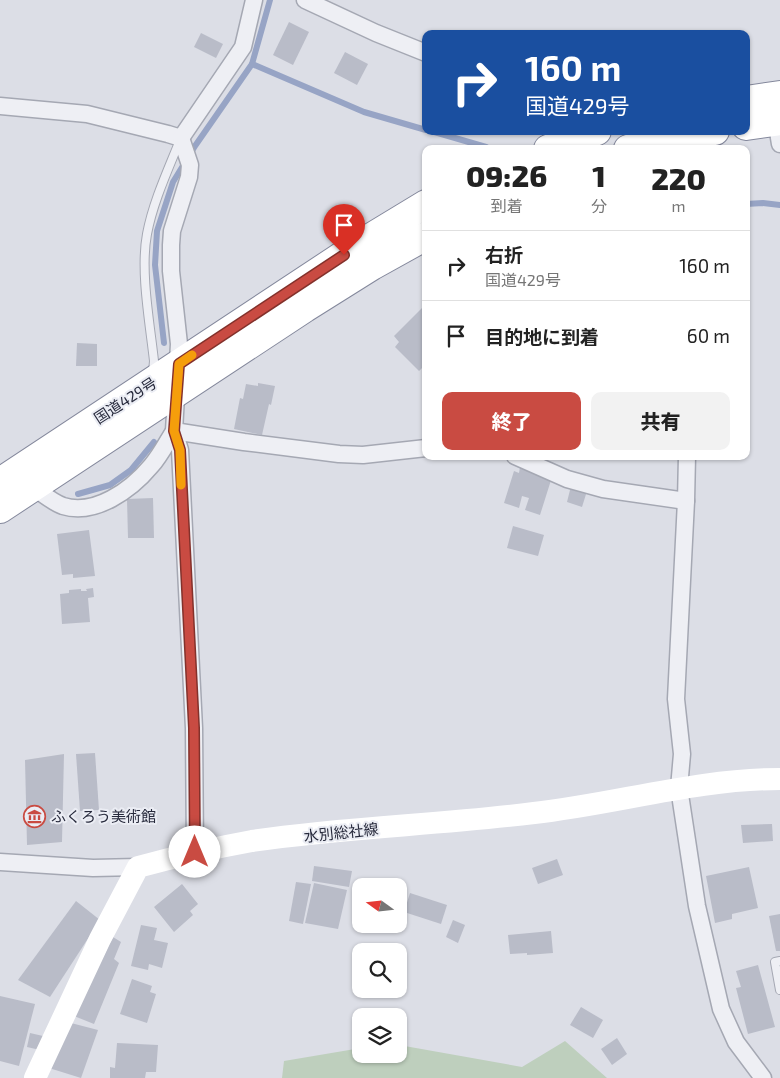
<!DOCTYPE html>
<html lang="ja">
<head>
<meta charset="utf-8">
<style>
	body { margin:0; font-family:"Exo 2","Noto Sans JP",sans-serif; background:#f2f2f2; color:#222; height:100vh; display:flex; flex-direction:column; font-size:19px; white-space:nowrap }
	* { box-sizing:border-box; margin:0 }
	p { font-size:16px; color:#767676 }
	.icon { flex:none; width:28px; height:28px; fill:none; stroke:currentColor; stroke-width:2; stroke-linecap:round; stroke-linejoin:round }
	.map { position:relative; flex:1; overflow:hidden }
	.details { position:absolute; left:422px; top:145px; width:328px; height:315px; display:flex; flex-direction:column; background:#fff; border-radius:10px; box-shadow:0 1px 4px #0004 }
	.details>* { flex:none }
	.top-card { position:absolute; left:422px; top:30px; width:328px; height:105px; border-radius:10px; box-shadow:0 1px 4px #0004; background:#1a4fa0; color:#fff; overflow:hidden }
	.needle { width:32px; rotate:285deg }
	.controls { position:absolute; left:352px; top:878px; display:grid; gap:10px }
	.controls a { display:grid; place-items:center; width:55px; height:55px; border-radius:10px; background:#fff; box-shadow:0 1px 4px #0004; font-size:25px }
	.pin { position:absolute; display:grid; place-items:center; width:42px; height:42px; color:#fff; margin:-51px -21px; border-radius:50% 50% 50% 0; rotate:-45deg; box-shadow:0 0 5px #0007 }
	.pin .icon { rotate:45deg }
	.me { position:absolute; width:55px; margin:-28px; rotate:0deg; stroke-linejoin:round; filter:drop-shadow(0 0 4px #0008) }
	.turn { display:flex; align-items:center; gap:18px; height:105px; padding:0 20px; font-size:22px }
	.turn .icon { width:65px; height:65px; stroke-width:2.5 }
	.turn b { display:block; font-size:35px; line-height:42px }
	.eta { display:flex; justify-content:space-evenly; align-items:center; height:85px; text-align:center }
	.eta b { font-size:30px; font-weight:800; line-height:35px }
	.button { display:flex; gap:10px; margin-top:auto; padding:10px 20px }
	.button a { flex:1; height:58px; border-radius:10px; background:#c94b42; color:#fff; font-size:20px; font-weight:800; line-height:58px; text-align:center }
	.button a+a { background:#f2f2f2; color:#222 }
	ul { padding:0; list-style:none }
	li { display:flex; align-items:center; gap:15px; height:70px; padding:0 20px; border-top:1px solid #e0e0e0 }
	li div { flex:1 }
	li b { display:block; font-size:19px }
	li em { font-style:normal }
	.map>svg:first-child { display:block }
	.green { fill:#becfbd }
	.lines { fill:none; stroke-linecap:round; stroke-linejoin:round }
	.stream { stroke:#97a4c5; stroke-width:6 }
	.building { fill:#b9bcc8 }
	.lane-casing { stroke:#a5a8b3; stroke-width:10 }
	.street-casing { stroke:#a5a8b3; stroke-width:19 }
	.highway-casing { stroke:#84889c; stroke-width:30 }
	.lane { stroke:#eeeff4; stroke-width:8 }
	.street { stroke:#eeeff4; stroke-width:16 }
	.secondary { stroke:#fff; stroke-width:22 }
	.highway { stroke:#fff; stroke-width:28 }
	.route-casing { stroke:#83312b; stroke-width:12 }
	.route { stroke:#c94b42; stroke-width:9 }
	.slow { stroke:#f59e0b; stroke-width:9 }
	.labels { text-anchor:middle; dominant-baseline:central; stroke-width:4; stroke-linejoin:round; paint-order:stroke }
	.street-label { font-size:15px; fill:#26293b; stroke:#ebedf4 }
	.poi-label { font-size:15px; fill:#26293b; stroke:#ebedf4; text-anchor:start }
</style>
</head>
<body>
<div class="map">
<svg width="780" height="1078" viewBox="0 0 780 1078">
	<rect width="100%" height="100%" fill="#dcdee6"/>
	<path class="green" d="M 565,1041 L 607,1078 L 282,1078 L 284,1061 L 361,1048 L 361,1054 L 399,1054 L 399,1045 L 522,1067 Z"/>
	<g class="lines">
		<g class="stream">
			<path d="M 252,64 L 270,0"/>
			<path d="M 431,131 L 486,147"/>
			<path d="M 746,204 L 763,203 L 780,205"/>
			<path d="M 164,343 L 155,265 L 157,231 L 173,182 L 195,146 L 252,64 L 364,112 L 426,130"/>
			<path d="M 78,494 L 110,485 L 131,470 L 154,442"/>
		</g>
	</g>
	<g class="building">
		<path d="M 289,22 L 309,32 L 293,65 L 273,55 Z"/>
		<path d="M 201,33 L 223,44 L 216,58 L 194,47 Z"/>
		<path d="M 345,52 L 368,64 L 357,85 L 334,73 Z"/>
		<path d="M 426,304 L 426,364 L 419,371 L 395,347 L 399,342 L 394,336 Z"/>
		<path d="M 77,343 L 97,344 L 97,366 L 76,366 Z"/>
		<path d="M 258,383 L 275,386 L 271,405 L 269,404 L 262,435 L 234,429 L 240,398 L 243,399 L 246,384 L 258,386 Z"/>
		<path d="M 520,467 L 552,477 L 540,515 L 525,510 L 529,498 L 522,496 L 519,508 L 504,503 L 514,471 L 519,473 Z"/>
		<path d="M 571,486 L 587,491 L 582,507 L 567,502 Z"/>
		<path d="M 153,498 L 154,538 L 128,538 L 127,499 Z"/>
		<path d="M 513,526 L 544,535 L 538,556 L 507,548 Z"/>
		<path d="M 89,530 L 95,576 L 73,578 L 73,574 L 62,575 L 57,534 Z"/>
		<path d="M 93,588 L 94,597 L 88,598 L 90,622 L 62,624 L 60,594 L 69,593 L 69,590 L 81,589 L 81,591 L 87,591 L 86,589 Z"/>
		<path d="M 95,753 L 99,810 L 80,811 L 76,754 Z"/>
		<path d="M 64,754 L 62,842 L 27,845 L 25,760 Z"/>
		<path d="M 772,824 L 773,841 L 743,843 L 741,825 Z"/>
		<path d="M 557,859 L 563,875 L 538,884 L 532,868 Z"/>
		<path d="M 314,866 L 352,871 L 349,887 L 312,881 Z"/>
		<path d="M 749,867 L 758,908 L 732,914 L 732,919 L 715,923 L 706,876 Z"/>
		<path d="M 296,882 L 311,884 L 303,924 L 289,921 Z"/>
		<path d="M 314,883 L 347,890 L 338,929 L 305,923 Z"/>
		<path d="M 182,884 L 198,904 L 190,911 L 193,915 L 174,932 L 154,907 Z"/>
		<path d="M 410,893 L 447,905 L 441,924 L 404,912 Z"/>
		<path d="M 76,901 L 100,920 L 50,997 L 18,980 Z"/>
		<path d="M 780,914 L 780,951 L 776,951 L 769,916 Z"/>
		<path d="M 453,920 L 465,925 L 458,943 L 446,937 Z"/>
		<path d="M 141,925 L 157,928 L 154,940 L 168,943 L 162,968 L 149,964 L 148,970 L 131,966 Z"/>
		<path d="M 551,931 L 553,953 L 527,955 L 527,953 L 510,954 L 508,935 Z"/>
		<path d="M 113,937 L 121,942 L 114,959 L 119,963 L 94,1024 L 74,1016 Z"/>
		<path d="M 758,965 L 775,1027 L 748,1034 L 736,988 L 741,987 L 736,971 Z"/>
		<path d="M 132,979 L 152,986 L 150,992 L 156,994 L 147,1023 L 120,1014 Z"/>
		<path d="M 0,996 L 35,1004 L 19,1066 L 0,1061 Z"/>
		<path d="M 581,1007 L 603,1020 L 593,1038 L 570,1025 Z"/>
		<path d="M 71,1023 L 98,1030 L 81,1078 L 49,1068 Z"/>
		<path d="M 30,1033 L 43,1036 L 40,1050 L 27,1047 Z"/>
		<path d="M 617,1038 L 627,1054 L 612,1065 L 601,1049 Z"/>
		<path d="M 117,1043 L 158,1045 L 156,1072 L 146,1072 L 145,1078 L 110,1078 L 110,1067 L 115,1068 Z"/>
	</g>
	<g class="lines">
		<defs>
			<g id="lane">
				<path d="M 153,372 L 154,361 C 150,324 140,271 147,234 C 153,202 168,170 180,140"/>
				<path d="M 780,961 L 775,962 L 780,990"/>
			</g>
			<g id="street">
				<path d="M 305,0 L 376,33 L 426,53"/>
				<path d="M 0,106 L 87,114 L 168,134 L 181,138 L 190,165 L 189,177 L 172,231 L 171,245 L 171,271 L 179,344 L 174,431 L 180,450 L 194,728 L 195,852"/>
				<path d="M 775,113 L 780,144"/>
				<path d="M 181,138 L 243,47 L 254,0"/>
				<path d="M 515,456 L 567,479 L 603,489 L 686,501"/>
				<path d="M 687,456 L 686,501 L 676,699 L 682,754 L 679,788 L 697,906 L 721,1009 L 736,1042 L 763,1078"/>
				<path d="M 33,487 C 43,494 52,502 63,506 C 95,516 131,490 151,466 C 160,456 167,442 174,431 L 244,442 L 339,454 L 363,455 L 426,448"/>
				<path d="M 0,862 L 93,868 L 138,867"/>
			</g>
			<g id="highway">
				<path d="M 746,100 L 780,95"/>
				<path d="M 746,126 L 780,121"/>
				<path d="M 548,149 L 597,131"/>
				<path d="M 628,149 L 688,135 L 715,131"/>
				<path d="M 0,482 L 360,244 L 426,204"/>
				<path d="M 0,509 L 305,308 L 372,266 L 426,236"/>
			</g>
		</defs>
		<use href="#lane" class="lane-casing"/>
		<use href="#street" class="street-casing"/>
		<use href="#highway" class="highway-casing"/>
		<use href="#lane" class="lane"/>
		<use href="#street" class="street"/>
		<path class="secondary" d="M 35,1078 L 100,939 L 138,867 C 175,857 213,848 252,841 C 345,827 440,825 534,813 C 616,804 696,779 780,779"/>
		<use href="#highway" class="highway"/>
	</g>
	<g class="lines">
		<defs>
			<path id="route" d="M 195,852 L 194,728 L 180,450 L 174,431 L 179,364 L 344,255"/>
		</defs>
		<use href="#route" class="route-casing"/>
		<use href="#route" class="route"/>
		<path class="slow" d="M 181,485 L 180,450 L 174,431 L 179,364 L 192,355"/>
	</g>
	<defs>
		<symbol id="museum-ring" viewBox="-11 -11 22 22"><circle r="9.5" fill="#ebedf4" stroke="#c94b42" stroke-width="1.5"/><path d="M0-6L6-3V-2H-6V-3ZM-5-1h2V3h-2ZM-1-1h2V3h-2ZM3-1h2V3H3ZM-6 4H6V6H-6Z" fill="#c94b42"/></symbol>
	</defs>
	<g fill-rule="evenodd">
		<use href="#museum-ring" x="22" y="804" width="25" height="25"/>
	</g>
	<g class="labels">
		<g class="street-label">
			<text transform="translate(125 400) rotate(-33)">国道429号</text>
			<text transform="translate(341 832) rotate(-6)">水別総社線</text>
		</g>
		<g class="poi-label">
			<text x="51" y="816">ふくろう美術館</text>
		</g>
	</g>
</svg>
<div class="controls">
<a><svg class="needle" viewBox="-14 -14 28 28"><path d="M0-13l5 13h-10z" fill="#e53935"/><path d="M0 13l5-13h-10z" fill="#767676"/></svg></a>
<a><svg class="icon" aria-label="search" viewBox="0 0 24 24"><circle cx="10" cy="10" r="6"/><path d="M15 15l6 6"/></svg></a>
<a><svg class="icon" aria-label="layers" viewBox="0 0 24 24"><path d="M12 4l9 5-9 5-9-5zM3 14l9 5 9-5"/></svg></a>
</div>
<div class="pin" style="left:344px;top:255px;background:#d93025"><svg class="icon" aria-label="arrive" viewBox="0 0 24 24"><path d="M6 21V4h12l-3 4 3 4H6"/></svg></div>
<svg class="me" style="left:195px;top:852px" viewBox="-20 -20 40 40"><circle r="19" fill="#fff"/><path d="M0-13L10 11 0 6-10 11z" fill="#c94b42"/></svg>
<div class="top-card">
<div class="turn"><svg class="icon" aria-label="right" viewBox="0 0 24 24"><path d="M7 20v-9h11M14 6l5 5-5 5"/></svg><div><b>160 m</b>国道429号</div></div>
</div>
<section class="details">
<div class="eta">
<div><b>09:26</b><p>到着</p></div>
<div><b>1</b><p>分</p></div>
<div><b>220</b><p>m</p></div>
</div>
<ul>
<li><svg class="icon" aria-label="right" viewBox="0 0 24 24"><path d="M7 20v-9h11M14 6l5 5-5 5"/></svg><div><b>右折</b><p>国道429号</p></div><em>160 m</em></li>
<li><svg class="icon" aria-label="arrive" viewBox="0 0 24 24"><path d="M6 21V4h12l-3 4 3 4H6"/></svg><div><b>目的地に到着</b></div><em>60 m</em></li>
</ul>
<div class="button"><a>終了</a><a>共有</a></div>
</section>
</div>
</body>
</html>
